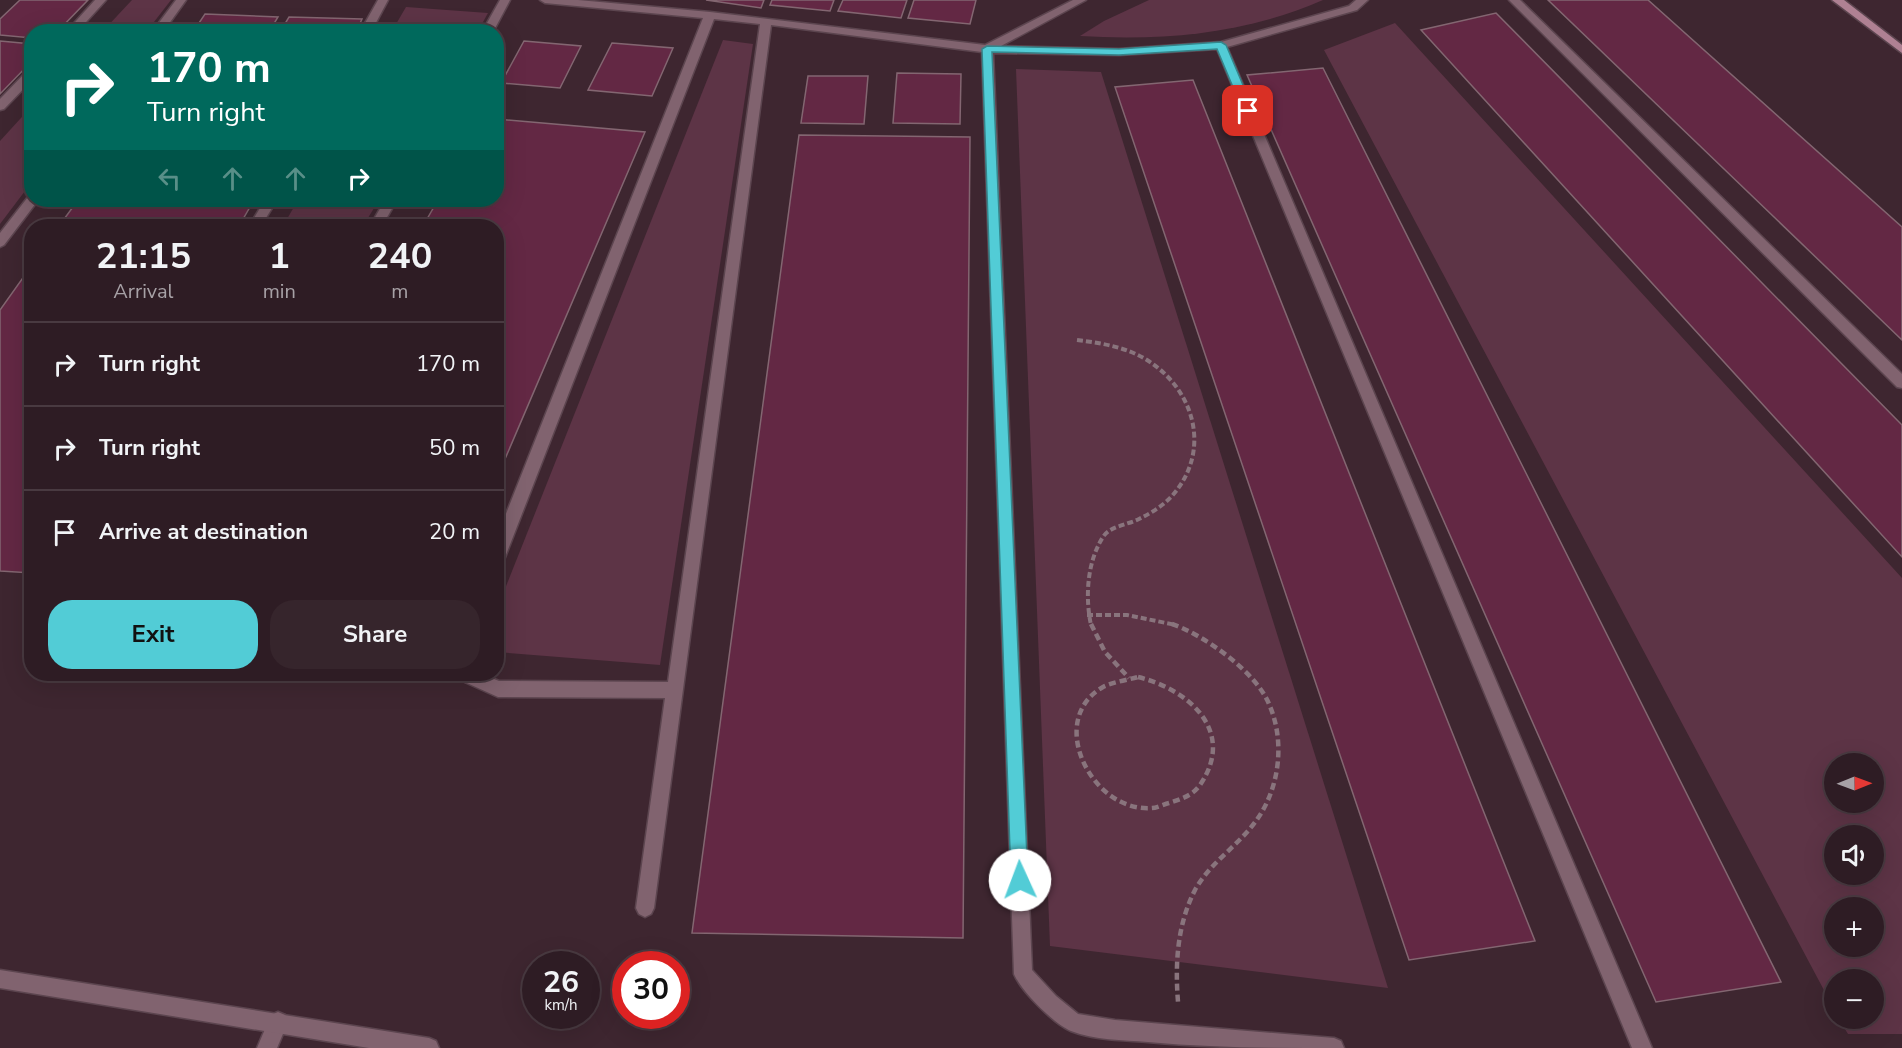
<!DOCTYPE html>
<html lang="en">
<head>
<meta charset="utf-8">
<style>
	body { margin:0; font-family:"Nunito Sans",sans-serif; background:#36252c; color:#f1f3f6; height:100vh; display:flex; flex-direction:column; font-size:22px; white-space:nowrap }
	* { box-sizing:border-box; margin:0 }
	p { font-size:20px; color:#a7a1a6 }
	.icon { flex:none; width:33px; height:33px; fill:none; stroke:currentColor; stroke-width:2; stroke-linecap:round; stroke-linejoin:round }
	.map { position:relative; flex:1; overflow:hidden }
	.drawer { position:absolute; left:24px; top:219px; width:480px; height:462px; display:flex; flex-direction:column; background:#2e1c24; border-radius:24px; box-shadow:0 6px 24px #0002,0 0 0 2px #493a41 }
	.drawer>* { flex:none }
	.hud { position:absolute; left:24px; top:24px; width:480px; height:183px; border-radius:24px; box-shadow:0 6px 24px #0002,0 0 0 2px #493a41; background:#00695c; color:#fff; overflow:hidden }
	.needle { width:39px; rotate:89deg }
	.controls { position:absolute; left:1824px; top:753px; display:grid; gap:12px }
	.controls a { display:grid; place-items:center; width:60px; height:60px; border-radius:50%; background:#2e1c24; box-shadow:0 6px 24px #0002,0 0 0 2px #493a41; font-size:30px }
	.speed { position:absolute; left:522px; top:951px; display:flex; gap:12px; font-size:30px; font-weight:700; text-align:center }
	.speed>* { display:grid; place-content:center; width:78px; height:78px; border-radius:50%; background:#2e1c24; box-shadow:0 6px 24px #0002,0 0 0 2px #493a41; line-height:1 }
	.speed small { font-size:15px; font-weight:400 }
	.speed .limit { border:9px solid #d22; background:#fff; color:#111 }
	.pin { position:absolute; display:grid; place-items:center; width:51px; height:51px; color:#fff; margin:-26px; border-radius:12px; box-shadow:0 3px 9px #0006 }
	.me { position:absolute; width:66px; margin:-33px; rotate:358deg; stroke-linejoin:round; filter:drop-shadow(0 0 4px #0008) }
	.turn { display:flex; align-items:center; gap:21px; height:126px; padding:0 24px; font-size:27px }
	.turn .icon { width:78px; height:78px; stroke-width:2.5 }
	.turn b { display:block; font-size:42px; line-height:51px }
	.lanes { display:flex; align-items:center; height:57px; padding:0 24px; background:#0003; justify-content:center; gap:30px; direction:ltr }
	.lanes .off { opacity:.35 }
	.eta { display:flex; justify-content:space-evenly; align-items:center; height:102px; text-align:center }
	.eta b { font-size:36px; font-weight:700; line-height:42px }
	.action { display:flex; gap:12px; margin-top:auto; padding:12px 24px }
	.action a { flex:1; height:69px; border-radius:24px; background:#52ccd6; color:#111; font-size:24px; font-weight:700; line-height:69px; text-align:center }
	.action a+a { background:#36252c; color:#f1f3f6 }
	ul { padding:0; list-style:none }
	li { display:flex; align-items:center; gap:18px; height:84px; padding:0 24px; border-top:2px solid #493a41 }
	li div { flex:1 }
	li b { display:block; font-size:22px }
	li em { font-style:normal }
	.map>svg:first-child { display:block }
	.green { fill:#5d3446; fill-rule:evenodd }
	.building { fill:#632844; stroke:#836671; stroke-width:1.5 }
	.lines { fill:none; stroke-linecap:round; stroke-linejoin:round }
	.lane-casing { stroke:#5c454f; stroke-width:3 }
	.street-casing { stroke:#5c454f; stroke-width:3 }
	.secondary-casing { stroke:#5c454f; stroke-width:3 }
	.path-far1 { stroke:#89747d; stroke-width:4; stroke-dasharray:6 3; stroke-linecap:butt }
	.path { stroke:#89747d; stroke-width:4.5; stroke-dasharray:7 4; stroke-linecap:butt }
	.lane { fill:#81636f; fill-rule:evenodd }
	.street { fill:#81636f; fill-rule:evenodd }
	.secondary { fill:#af8193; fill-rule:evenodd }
	.route { fill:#52ccd6; stroke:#35858b; stroke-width:1.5 }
</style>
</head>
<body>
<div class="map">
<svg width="1902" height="1048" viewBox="0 0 1902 1048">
	<rect width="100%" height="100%" fill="#3e2630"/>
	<g class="green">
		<path d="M 132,0 L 171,0 L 147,31 L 103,31 Z"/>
		<path d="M 1149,0 L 1323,0 C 1245,34 1163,41 1080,36 L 1104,21 Z"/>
		<path d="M 406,7 L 488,13 L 478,31 L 392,31 Z"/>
		<path d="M 1395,23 L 1902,578 L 1902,1034 L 1848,1034 L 1839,1019 L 1874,1018 L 1874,980 L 1834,980 L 1834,1009 L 1324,50 ZM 1834,764 L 1874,764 L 1874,802 L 1834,802 ZM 1834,836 L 1874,836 L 1874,874 L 1834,874 ZM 1834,908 L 1874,908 L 1874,946 L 1834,946 Z"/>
		<path d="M 723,40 L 753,44 L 660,665 L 497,652 L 497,609 Z"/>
		<path d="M 1016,69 L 1101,72 L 1388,988 L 1050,946 Z"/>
		<path d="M 31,107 L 31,183 L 0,224 L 0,141 Z"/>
		<path d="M 298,200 L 379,200 L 363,226 L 283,226 Z"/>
	</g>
	<g class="building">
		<path d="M 20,0 L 88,0 L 57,32 L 32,32 L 32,38 L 0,35 L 0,19 Z"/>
		<path d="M 706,0 L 764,0 L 761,8 Z"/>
		<path d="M 772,0 L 834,0 L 830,11 L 770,5 Z"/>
		<path d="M 843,0 L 907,0 L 901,18 L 838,11 Z"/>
		<path d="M 914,0 L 976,0 L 970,24 L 908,18 Z"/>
		<path d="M 1548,0 L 1648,0 L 1902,227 L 1902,340 Z"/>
		<path d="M 1496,13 L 1902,425 L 1902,557 L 1421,30 Z"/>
		<path d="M 205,14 L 278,17 L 269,32 L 193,32 Z"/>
		<path d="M 289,17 L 362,19 L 356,32 L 280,32 Z"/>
		<path d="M 0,41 L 32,44 L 32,61 L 0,94 Z"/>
		<path d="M 524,41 L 581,46 L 560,88 L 501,83 Z"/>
		<path d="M 612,43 L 673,48 L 652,96 L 588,90 Z"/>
		<path d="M 1323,68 L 1781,982 L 1656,1002 L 1247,75 Z"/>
		<path d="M 897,73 L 961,74 L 960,124 L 893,123 Z"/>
		<path d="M 808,76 L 868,76 L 864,124 L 801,123 Z"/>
		<path d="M 1193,80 L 1535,941 L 1409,960 L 1115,87 Z"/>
		<path d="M 496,119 L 645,132 L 496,480 L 496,226 L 423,226 L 438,200 L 496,200 Z"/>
		<path d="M 799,135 L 970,137 L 963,938 L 692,933 Z"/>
		<path d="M 78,200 L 254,200 L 239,226 L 59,226 Z"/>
		<path d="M 32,265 L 32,573 L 0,571 L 0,310 Z"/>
	</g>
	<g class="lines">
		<defs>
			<path id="lane" d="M 278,1012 L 285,1015 L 288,1022 L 277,1048 L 257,1048 L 271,1015 Z"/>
			<g id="street">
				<path d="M 95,0 L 106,0 L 77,32 L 66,32 Z"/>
				<path d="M 176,0 L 186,0 L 163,32 L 152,32 Z"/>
				<path d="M 378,0 L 388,0 L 371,32 L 360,32 Z"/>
				<path d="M 500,0 L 510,0 L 493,32 L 482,32 Z"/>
				<path d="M 540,0 L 578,0 L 710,12 L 985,45 L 1073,0 L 1086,0 L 1001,46 L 1119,49 L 1221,42 L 1349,6 L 1356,0 L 1368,0 L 1357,10 L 1227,47 L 1652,1048 L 1632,1048 L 1217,49 L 1119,55 L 993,53 L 1032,970 L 1056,996 L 1078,1014 L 1115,1020 L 1334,1038 L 1341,1041 L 1344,1048 C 1278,1048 1213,1048 1148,1042 C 1123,1040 1094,1040 1071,1031 C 1054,1024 1021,991 1014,974 L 982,52 L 771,25 L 654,908 L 651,914 L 645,917 L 639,914 L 636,908 L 665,698 L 498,697 L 458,679 L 456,674 L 481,674 L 499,681 L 668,682 L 760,24 L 714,19 L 504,560 L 501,565 L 496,567 L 496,539 L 703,18 L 545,3 Z"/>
				<path d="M 1509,0 L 1520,0 L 1902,374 L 1902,388 L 1897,387 Z"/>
				<path d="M 28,70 L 32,70 L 32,80 L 4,109 L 0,110 L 0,99 Z"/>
				<path d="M 32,196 L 32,200 L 38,200 L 36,203 L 4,245 L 0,247 L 0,233 L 28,197 Z"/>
				<path d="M 265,200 L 277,200 L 261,226 L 249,226 Z"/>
				<path d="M 385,200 L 397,200 L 382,226 L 370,226 Z"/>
				<path d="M 0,970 L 429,1038 L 436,1041 L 439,1048 L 369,1048 L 0,988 Z"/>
			</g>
			<path id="secondary" d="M 1832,0 L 1844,0 L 1902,45 L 1902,53 Z"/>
		</defs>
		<use href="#lane" class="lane-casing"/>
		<use href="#street" class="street-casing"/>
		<use href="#secondary" class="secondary-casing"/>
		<g class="path-far1">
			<path d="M 1077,340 C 1101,343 1126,347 1147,360 C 1195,390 1212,451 1172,496 C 1163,506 1151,513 1139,519 C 1127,525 1110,526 1103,537 C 1087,562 1085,597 1091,625"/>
			<path d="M 1087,615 L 1127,615 L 1176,625"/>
		</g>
		<g class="path">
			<path d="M 1091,624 L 1105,652 L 1129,678"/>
			<path d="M 1172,624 C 1204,635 1256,672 1269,704 C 1285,740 1280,786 1258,818 C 1240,845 1211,861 1195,890 C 1177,925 1175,964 1178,1002"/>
			<path d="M 1138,677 C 1188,689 1237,731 1200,785 C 1192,796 1181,799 1169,803 C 1164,804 1157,808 1152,808 C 1092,813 1045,720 1103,687 C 1113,682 1127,680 1138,677 Z"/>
		</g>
		<use href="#lane" class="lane"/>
		<use href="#street" class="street"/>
		<use href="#secondary" class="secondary"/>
	</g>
	<path class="route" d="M 1221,42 L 1226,45 L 1254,111 L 1252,113 L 1243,111 L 1217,49 L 1119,55 L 992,52 L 1028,880 L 1025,885 L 1020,888 L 1014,885 L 1011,880 L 982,49 L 987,46 L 1119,49 Z"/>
</svg>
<div class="controls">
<a><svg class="needle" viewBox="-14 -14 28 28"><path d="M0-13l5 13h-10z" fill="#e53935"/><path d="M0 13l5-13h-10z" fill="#a7a1a6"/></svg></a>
<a><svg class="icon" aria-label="sound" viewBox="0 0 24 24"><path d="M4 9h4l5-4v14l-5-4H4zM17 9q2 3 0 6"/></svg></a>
<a>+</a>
<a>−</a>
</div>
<div class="speed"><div>26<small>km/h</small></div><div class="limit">30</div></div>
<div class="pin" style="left:1248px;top:111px;background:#d93025"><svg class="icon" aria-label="arrive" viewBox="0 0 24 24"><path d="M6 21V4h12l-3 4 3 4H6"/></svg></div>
<svg class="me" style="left:1020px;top:880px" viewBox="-20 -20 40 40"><circle r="19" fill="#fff"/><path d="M0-13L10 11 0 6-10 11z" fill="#52ccd6"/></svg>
<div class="hud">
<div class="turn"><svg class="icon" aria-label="right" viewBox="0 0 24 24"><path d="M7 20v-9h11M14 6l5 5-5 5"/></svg><div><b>170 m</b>Turn right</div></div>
<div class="lanes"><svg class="icon off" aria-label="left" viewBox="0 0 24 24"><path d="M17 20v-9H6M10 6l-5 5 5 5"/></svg><svg class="icon off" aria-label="ahead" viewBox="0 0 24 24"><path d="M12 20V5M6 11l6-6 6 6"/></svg><svg class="icon off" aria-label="ahead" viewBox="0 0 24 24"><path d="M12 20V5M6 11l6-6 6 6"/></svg><svg class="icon" aria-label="right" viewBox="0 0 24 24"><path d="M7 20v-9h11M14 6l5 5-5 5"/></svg></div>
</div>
<section class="drawer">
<div class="eta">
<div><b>21:15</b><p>Arrival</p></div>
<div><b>1</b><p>min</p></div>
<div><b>240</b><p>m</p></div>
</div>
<ul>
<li><svg class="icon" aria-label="right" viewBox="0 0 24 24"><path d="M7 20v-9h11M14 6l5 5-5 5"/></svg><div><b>Turn right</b></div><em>170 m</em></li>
<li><svg class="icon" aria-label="right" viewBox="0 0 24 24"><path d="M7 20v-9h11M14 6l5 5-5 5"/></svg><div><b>Turn right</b></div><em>50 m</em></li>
<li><svg class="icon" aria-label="arrive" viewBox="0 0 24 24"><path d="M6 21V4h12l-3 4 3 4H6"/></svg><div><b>Arrive at destination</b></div><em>20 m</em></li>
</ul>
<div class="action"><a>Exit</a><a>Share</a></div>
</section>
</div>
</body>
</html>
